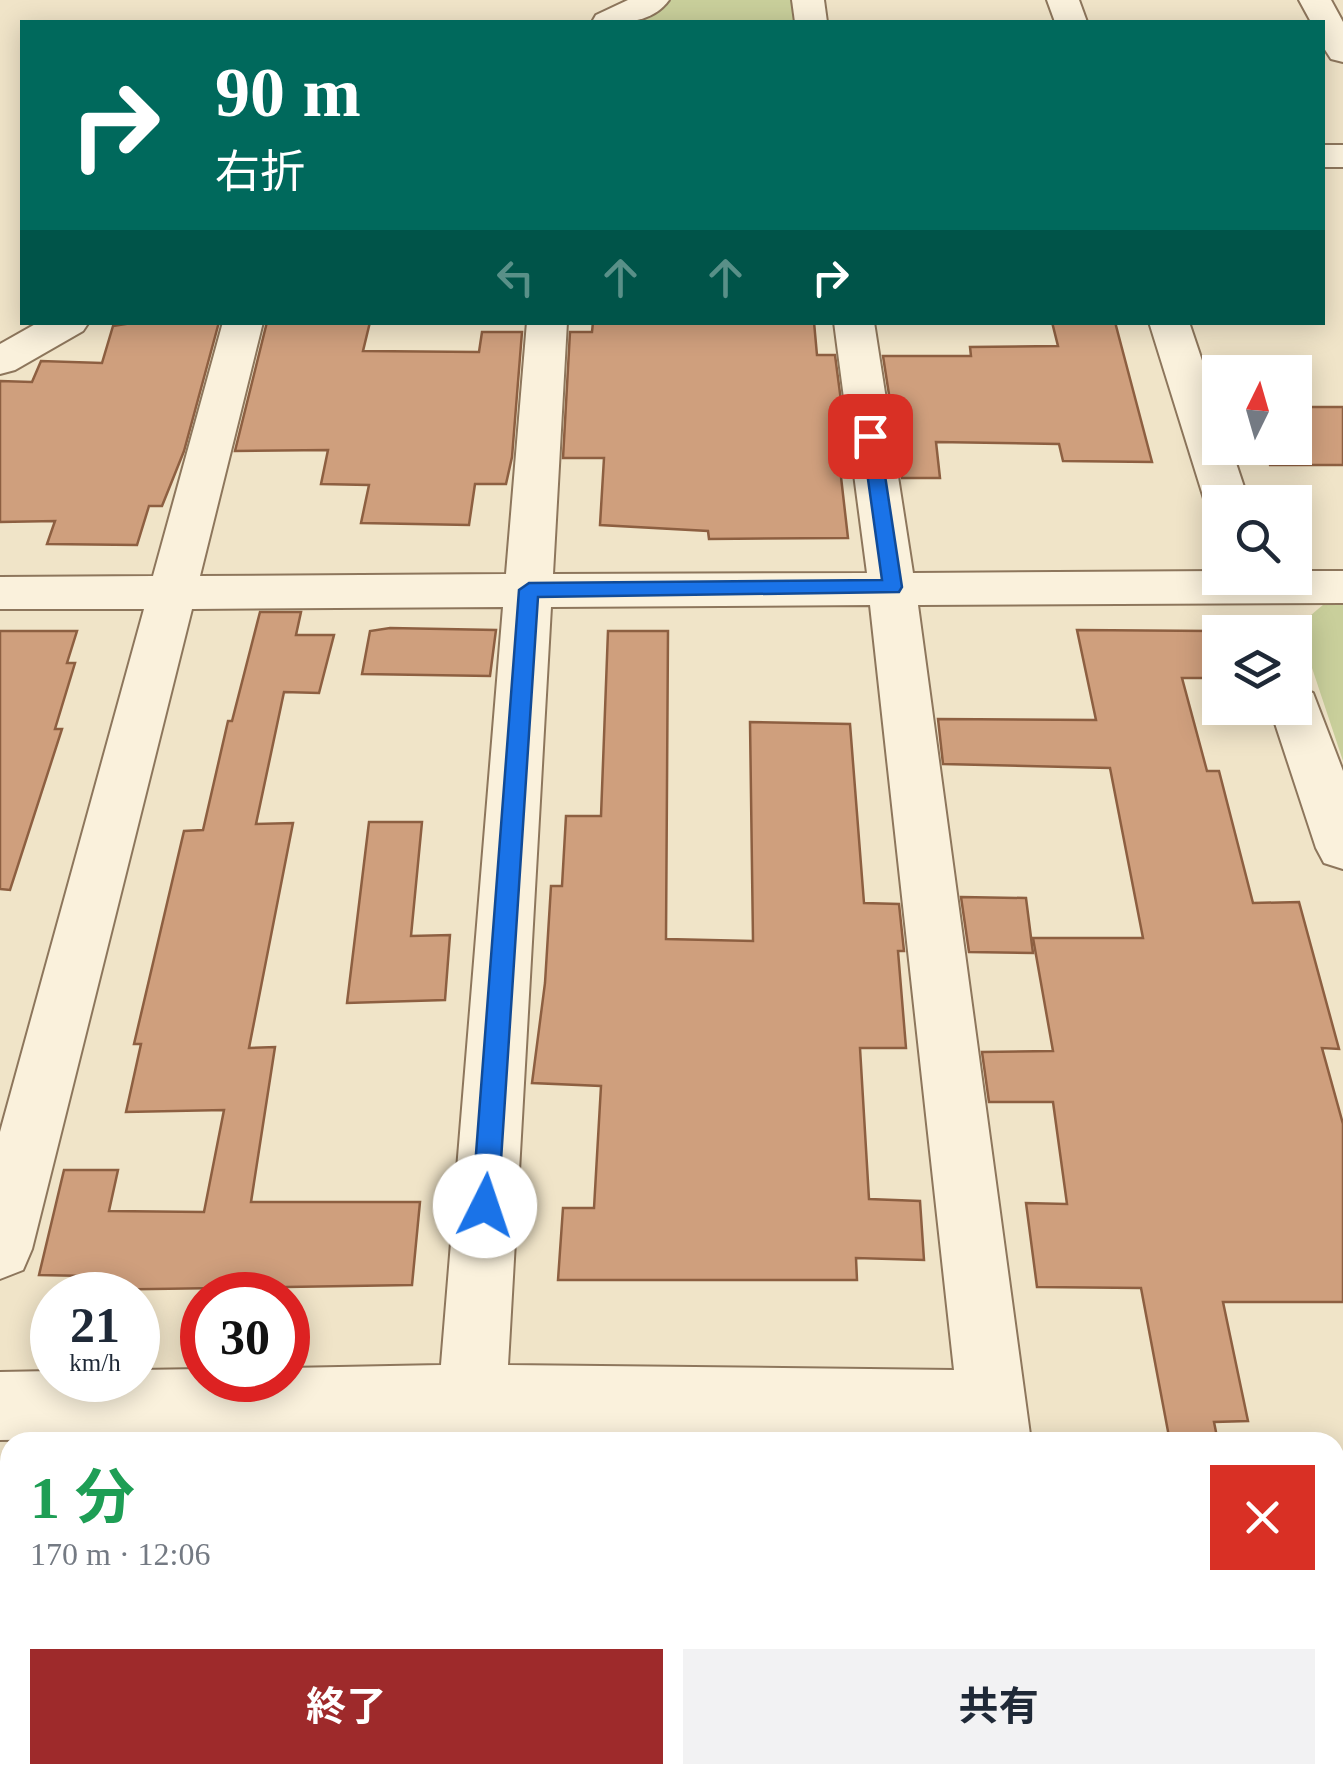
<!DOCTYPE html>
<html lang="ja">
<head>
<meta charset="utf-8">
<style>
	body { margin:0; font-family:"Times New Roman","Noto Sans JP",serif; background:#f2f2f3; color:#1f2937; height:100vh; display:flex; flex-direction:column; font-size:38px; white-space:nowrap }
	* { box-sizing:border-box; margin:0 }
	p { font-size:32px; color:#747a83 }
	.icon { flex:none; width:55px; height:55px; fill:none; stroke:currentColor; stroke-width:2; stroke-linecap:round; stroke-linejoin:round }
	.map { position:relative; flex:1; overflow:hidden }
	.panel { position:absolute; left:0px; top:1432px; width:1345px; height:352px; display:flex; flex-direction:column; background:#fff; border-radius:30px 30px 0 0; box-shadow:0 5px 25px #0003 }
	.panel>* { flex:none }
	.hud { position:absolute; left:20px; top:20px; width:1305px; height:305px; border-radius:0px; box-shadow:0 5px 25px #0003; background:#00695c; color:#fff; overflow:hidden }
	.needle { width:65px; rotate:5deg }
	.controls { position:absolute; left:1202px; top:355px; display:grid; gap:20px }
	.controls a { display:grid; place-items:center; width:110px; height:110px; border-radius:0px; background:#fff; box-shadow:0 5px 25px #0003; font-size:50px }
	.speed { position:absolute; left:30px; top:1272px; display:flex; gap:20px; font-size:50px; font-weight:700; text-align:center }
	.speed>* { display:grid; place-content:center; width:130px; height:130px; border-radius:50%; background:#fff; box-shadow:0 5px 25px #0003; line-height:1 }
	.speed small { font-size:25px; font-weight:400 }
	.speed .limit { border:15px solid #d22; background:#fff; color:#111 }
	.pin { position:absolute; display:grid; place-items:center; width:85px; height:85px; color:#fff; margin:-42px; border-radius:20px; box-shadow:0 5px 15px #0006 }
	.me { position:absolute; width:110px; margin:-55px; rotate:4deg; stroke-linejoin:round; filter:drop-shadow(0 0 8px #0008) }
	.turn { display:flex; align-items:center; gap:35px; height:210px; padding:0 30px; font-size:45px }
	.turn .icon { width:130px; height:130px; stroke-width:2.5 }
	.turn b { display:block; font-size:70px; line-height:85px }
	.lanes { display:flex; align-items:center; height:95px; padding:0 30px; background:#0003; justify-content:center; gap:50px; direction:ltr }
	.lanes .off { opacity:.35 }
	.round { display:grid; place-items:center; flex:none; width:105px; height:105px; border-radius:0px; background:#f2f2f3 }
	.head { display:flex; align-items:center; justify-content:space-between; height:170px; padding:0 30px }
	h1 { font-size:60px; font-weight:700; line-height:75px; color:#1e9e55 }
	.cta { display:flex; gap:20px; margin-top:auto; padding:20px 30px }
	.cta a { flex:1; height:115px; border-radius:0px; background:#9e2a2b; color:#fff; font-size:40px; font-weight:700; line-height:115px; text-align:center }
	.cta a+a { background:#f2f2f3; color:#1f2937 }
	.map>svg:first-child { display:block }
	.green { fill:#c9cf9b }
	.building { fill:#cf9f7d; stroke:#8d5f41; stroke-width:2.5 }
	.lines { fill:none; stroke-linecap:round; stroke-linejoin:round }
	.minor-casing { stroke:#8d765c; stroke-width:4 }
	.minor { fill:#faf1dc; fill-rule:evenodd }
	.route { fill:#1a73e8; stroke:#114b97; stroke-width:2.5 }
</style>
</head>
<body>
<div class="map">
<svg width="1343" height="1784" viewBox="0 0 1343 1784">
	<rect width="100%" height="100%" fill="#f0e4c8"/>
	<g class="green">
		<path d="M 669,0 L 799,0 L 801,22 L 625,22 Z"/>
		<path d="M 1330,599 L 1343,599 L 1343,761 L 1298,626 Z"/>
	</g>
	<g class="building">
		<path d="M 138,322 L 219,322 L 184,451 L 162,506 L 149,506 L 137,545 L 47,544 L 55,521 L 0,522 L 0,381 L 32,382 L 41,361 L 102,363 L 113,326 Z"/>
		<path d="M 267,322 L 370,322 L 363,351 L 479,352 L 482,332 L 522,332 L 512,457 L 506,484 L 475,484 L 469,525 L 361,523 L 369,485 L 321,484 L 328,450 L 235,451 Z"/>
		<path d="M 593,322 L 814,322 L 817,355 L 835,355 L 851,477 L 841,477 L 848,538 L 709,539 L 708,531 L 600,525 L 604,458 L 563,458 L 570,332 L 592,332 Z"/>
		<path d="M 1052,322 L 1115,322 L 1152,462 L 1063,461 L 1059,444 L 936,442 L 940,478 L 902,478 L 883,356 L 971,356 L 970,347 L 1058,346 Z"/>
		<path d="M 1295,407 L 1343,407 L 1343,465 L 1270,465 L 1264,448 L 1295,448 Z"/>
		<path d="M 260,612 L 301,612 L 296,635 L 334,635 L 319,693 L 284,692 L 256,824 L 293,823 L 249,1048 L 275,1047 L 251,1202 L 420,1202 L 412,1285 L 84,1290 L 87,1276 L 39,1275 L 64,1170 L 118,1170 L 109,1211 L 204,1212 L 224,1110 L 126,1112 L 141,1044 L 134,1044 L 184,831 L 203,830 L 228,721 L 232,721 Z"/>
		<path d="M 390,628 L 496,630 L 490,676 L 362,674 L 370,631 Z"/>
		<path d="M 1077,630 L 1213,631 L 1220,653 L 1220,678 L 1182,678 L 1207,771 L 1219,771 L 1253,903 L 1299,902 L 1339,1049 L 1322,1048 L 1343,1124 L 1343,1302 L 1223,1302 L 1248,1421 L 1214,1422 L 1218,1442 L 1170,1442 L 1141,1288 L 1037,1287 L 1026,1203 L 1067,1204 L 1053,1102 L 989,1102 L 982,1052 L 1053,1051 L 1033,938 L 1143,938 L 1110,768 L 943,764 L 938,719 L 1096,720 Z"/>
		<path d="M 0,631 L 77,631 L 67,663 L 75,663 L 55,729 L 62,729 L 10,890 L 0,889 Z"/>
		<path d="M 608,631 L 668,631 L 666,939 L 753,941 L 750,722 L 850,724 L 864,903 L 899,904 L 904,951 L 898,951 L 906,1048 L 860,1048 L 869,1199 L 920,1201 L 924,1260 L 856,1258 L 857,1280 L 558,1280 L 563,1208 L 594,1208 L 601,1086 L 532,1083 L 545,983 L 551,886 L 562,886 L 566,816 L 601,816 Z"/>
		<path d="M 369,822 L 422,822 L 411,936 L 450,935 L 445,1000 L 347,1003 Z"/>
		<path d="M 961,897 L 1026,898 L 1033,953 L 969,952 Z"/>
	</g>
	<g class="lines">
		<defs>
			<g id="minor">
				<path d="M 628,0 L 669,0 C 652,24 618,24 592,22 L 596,15 Z"/>
				<path d="M 792,0 L 824,0 L 827,22 L 795,22 Z"/>
				<path d="M 1047,0 L 1079,0 L 1087,22 L 1055,22 Z"/>
				<path d="M 1299,0 L 1331,0 L 1343,22 L 1343,62 L 1331,59 L 1322,45 L 1322,22 L 1311,22 Z"/>
				<rect x="1322" y="145" width="21" height="22"/>
				<path d="M 39,322 L 89,322 L 83,331 L 15,370 L 0,374 L 0,344 Z"/>
				<path d="M 223,322 L 263,322 L 200,576 L 506,574 L 527,322 L 567,322 L 553,574 L 867,573 L 834,322 L 874,322 L 913,573 L 1220,571 L 1220,578 L 1295,578 L 1295,571 L 1343,571 L 1343,603 L 918,605 L 1031,1442 L 963,1442 L 962,1438 L 504,1433 L 503,1442 L 435,1442 L 435,1434 L 0,1440 L 0,1372 L 52,1371 L 52,1380 L 138,1380 L 138,1370 L 202,1369 L 202,1380 L 288,1380 L 288,1368 L 441,1365 L 503,607 L 192,609 L 32,1249 L 23,1270 L 0,1279 L 0,1132 L 144,609 L 0,609 L 0,577 L 153,576 ZM 870,605 L 954,1370 L 508,1365 L 551,607 Z"/>
				<path d="M 1149,322 L 1189,322 L 1220,414 L 1220,448 L 1231,448 L 1249,502 L 1220,502 L 1220,515 L 1211,513 L 1205,502 Z"/>
				<path d="M 1295,687 L 1313,693 L 1343,771 L 1343,869 L 1324,863 L 1316,848 L 1270,708 L 1295,708 Z"/>
				<path d="M 1343,1643 L 1343,1728 L 1335,1731 L 1335,1647 Z"/>
				<path d="M 410,1775 L 488,1775 L 487,1784 L 409,1784 Z"/>
				<path d="M 1009,1775 L 1087,1775 L 1089,1784 L 1011,1784 Z"/>
				<path d="M 1240,1775 L 1320,1775 L 1316,1784 L 1236,1784 Z"/>
			</g>
		</defs>
		<use href="#minor" class="minor-casing"/>
		<use href="#minor" class="minor"/>
	</g>
	<path class="route" d="M 870,430 L 879,436 L 902,587 L 899,592 L 538,597 L 498,1206 L 494,1215 L 485,1219 L 476,1215 L 472,1206 L 519,590 L 529,583 L 882,580 L 862,436 Z"/>
</svg>
<div class="controls">
<a><svg class="needle" viewBox="-14 -14 28 28"><path d="M0-13l5 13h-10z" fill="#e53935"/><path d="M0 13l5-13h-10z" fill="#747a83"/></svg></a>
<a><svg class="icon" aria-label="search" viewBox="0 0 24 24"><circle cx="10" cy="10" r="6"/><path d="M15 15l6 6"/></svg></a>
<a><svg class="icon" aria-label="layers" viewBox="0 0 24 24"><path d="M12 4l9 5-9 5-9-5zM3 14l9 5 9-5"/></svg></a>
</div>
<div class="speed"><div>21<small>km/h</small></div><div class="limit">30</div></div>
<div class="pin" style="left:870px;top:436px;background:#d93025"><svg class="icon" aria-label="arrive" viewBox="0 0 24 24"><path d="M6 21V4h12l-3 4 3 4H6"/></svg></div>
<svg class="me" style="left:485px;top:1206px" viewBox="-20 -20 40 40"><circle r="19" fill="#fff"/><path d="M0-13L10 11 0 6-10 11z" fill="#1a73e8"/></svg>
<div class="hud">
<div class="turn"><svg class="icon" aria-label="right" viewBox="0 0 24 24"><path d="M7 20v-9h11M14 6l5 5-5 5"/></svg><div><b>90 m</b>右折</div></div>
<div class="lanes"><svg class="icon off" aria-label="left" viewBox="0 0 24 24"><path d="M17 20v-9H6M10 6l-5 5 5 5"/></svg><svg class="icon off" aria-label="ahead" viewBox="0 0 24 24"><path d="M12 20V5M6 11l6-6 6 6"/></svg><svg class="icon off" aria-label="ahead" viewBox="0 0 24 24"><path d="M12 20V5M6 11l6-6 6 6"/></svg><svg class="icon" aria-label="right" viewBox="0 0 24 24"><path d="M7 20v-9h11M14 6l5 5-5 5"/></svg></div>
</div>
<section class="panel">
<div class="head"><div><h1>1 分</h1><p>170 m · 12:06</p></div><a class="round" style="background:#d93025;color:#fff"><svg class="icon" aria-label="close" viewBox="0 0 24 24"><path d="M6 6l12 12M18 6L6 18"/></svg></a></div>
<div class="cta"><a>終了</a><a>共有</a></div>
</section>
</div>
</body>
</html>
